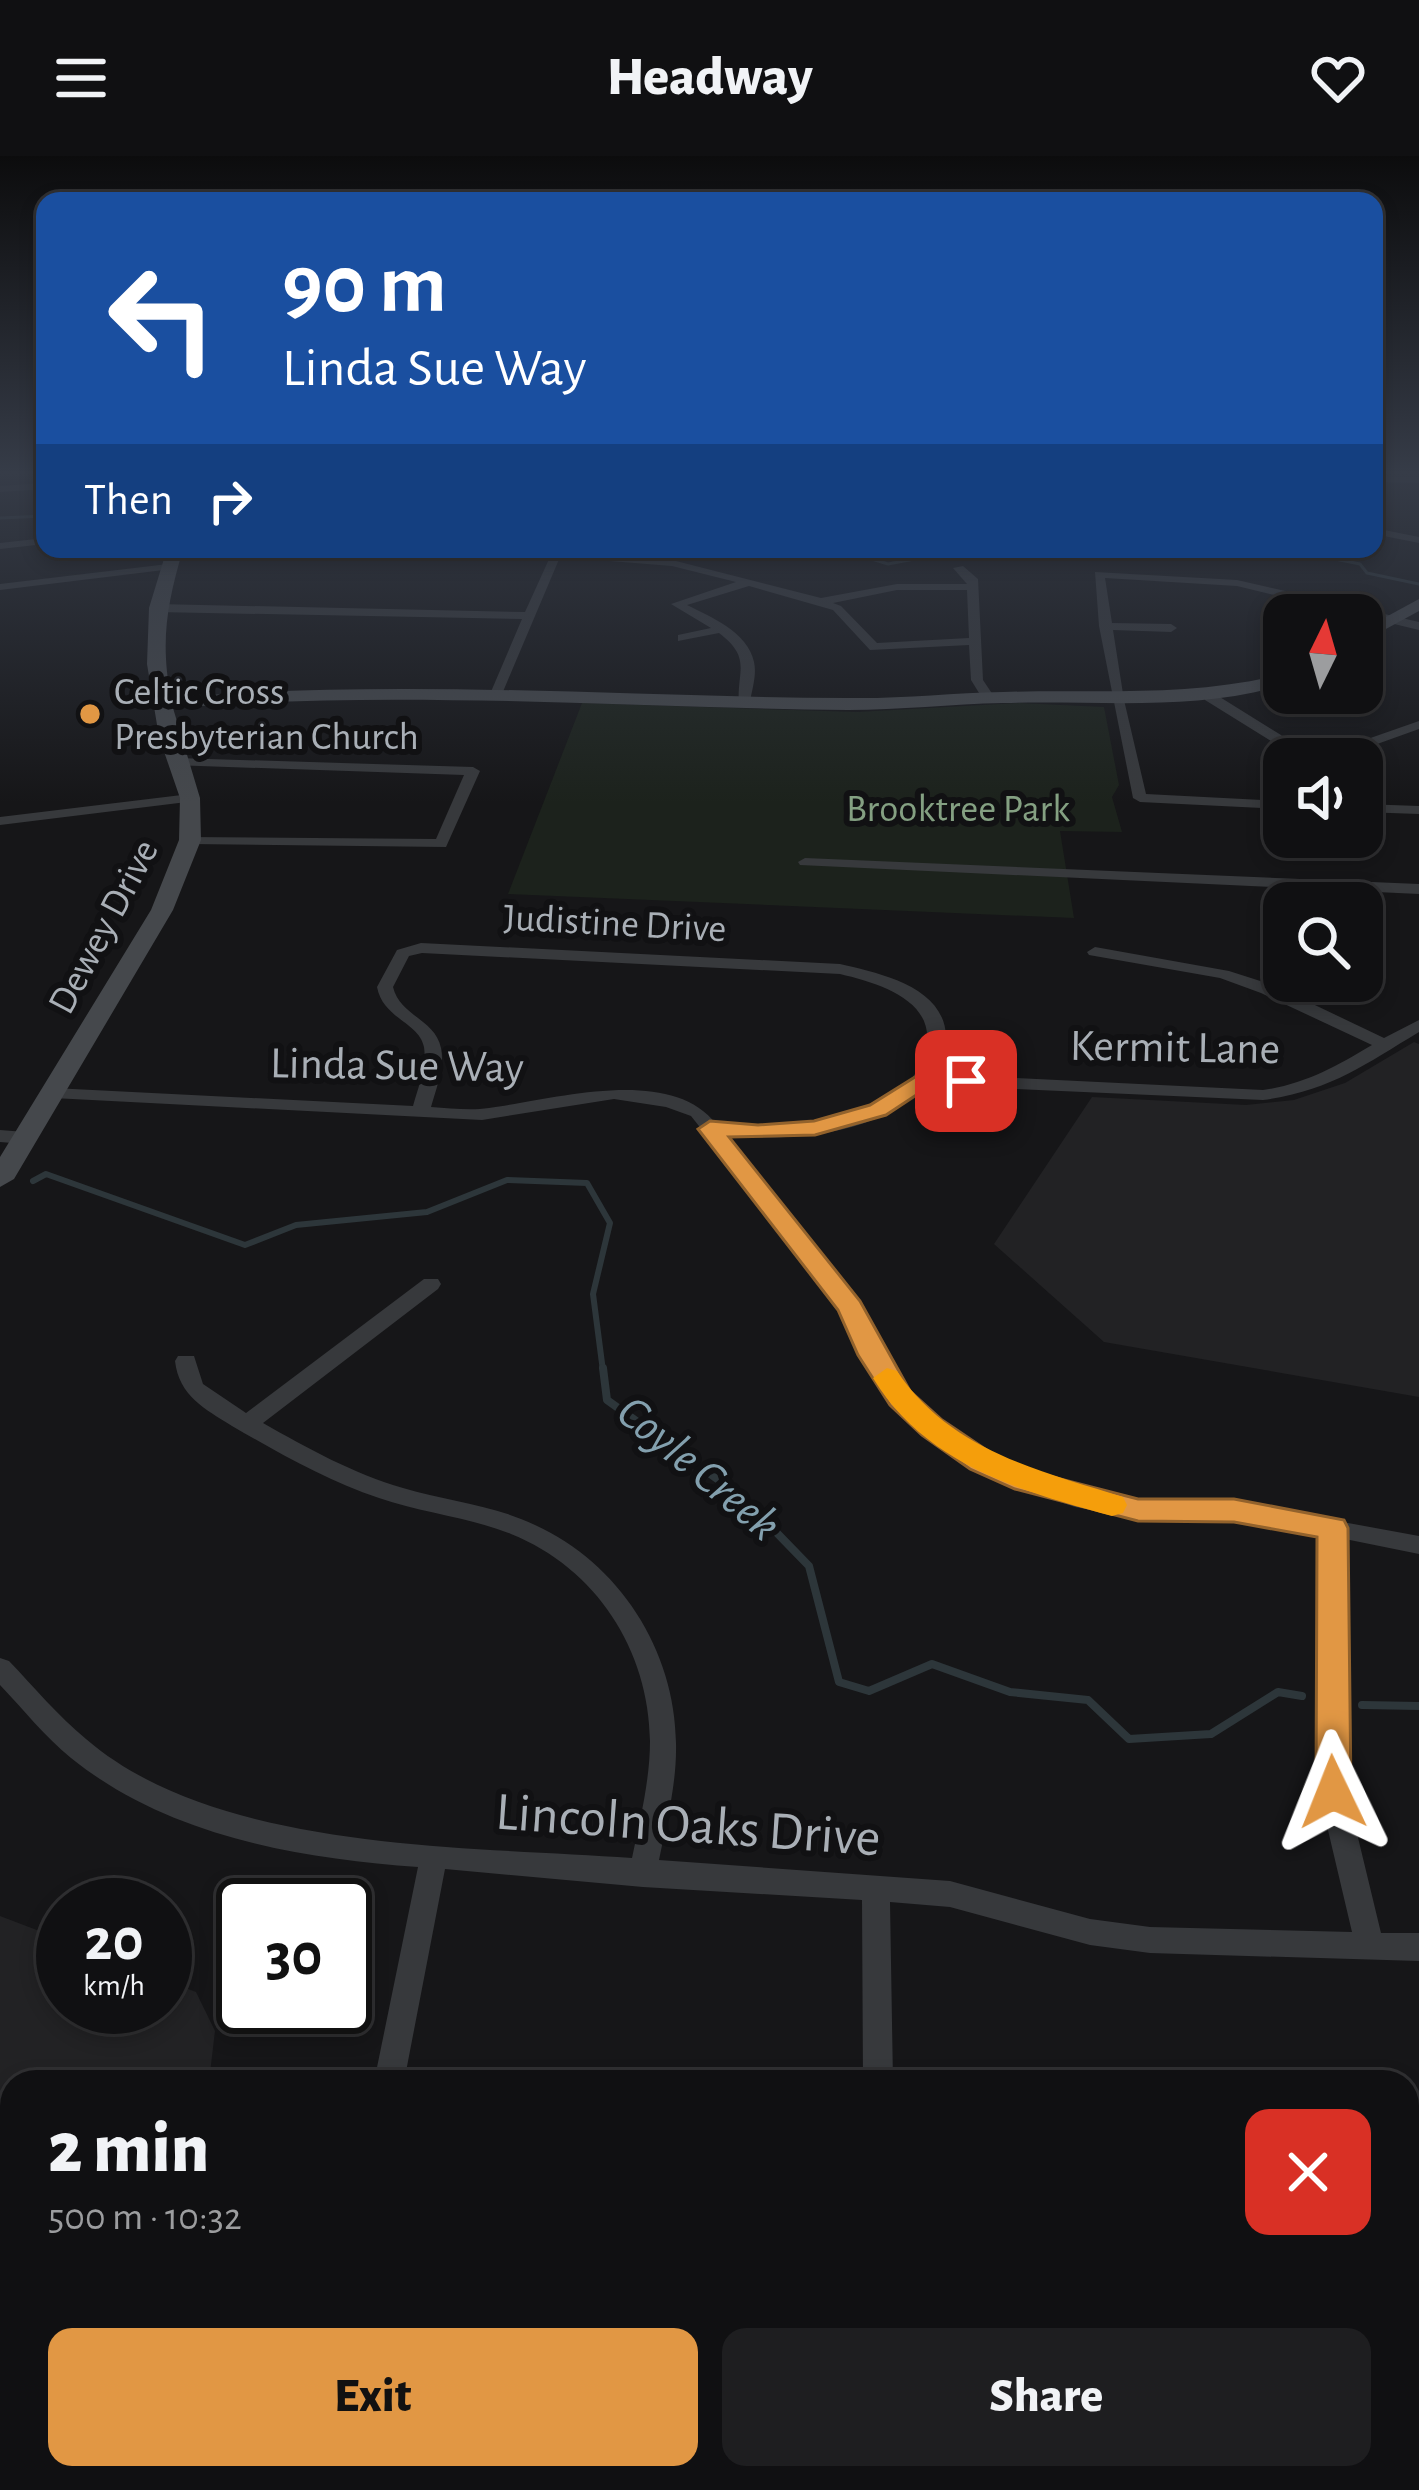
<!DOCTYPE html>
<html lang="en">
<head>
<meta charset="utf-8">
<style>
	body { margin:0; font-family:"Alegreya Sans",sans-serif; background:#1e1e20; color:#f1f3f6; height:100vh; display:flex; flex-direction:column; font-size:45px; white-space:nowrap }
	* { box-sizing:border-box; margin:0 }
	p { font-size:39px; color:#9c9d9f }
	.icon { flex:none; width:66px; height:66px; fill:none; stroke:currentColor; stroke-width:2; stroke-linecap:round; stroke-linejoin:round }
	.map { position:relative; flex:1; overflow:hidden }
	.panel { position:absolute; left:0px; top:1914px; width:1419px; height:420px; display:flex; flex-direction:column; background:#101012; border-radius:36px 36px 0 0; box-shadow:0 6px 18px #0003,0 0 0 3px #303032 }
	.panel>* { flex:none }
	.top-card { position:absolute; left:36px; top:36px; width:1347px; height:366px; border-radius:24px; box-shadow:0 6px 18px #0003,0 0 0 3px #303032; background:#1a4fa0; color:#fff; overflow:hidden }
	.needle { width:78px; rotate:5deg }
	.buttons { position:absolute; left:1263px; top:438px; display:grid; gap:24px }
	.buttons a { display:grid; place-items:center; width:120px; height:120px; border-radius:24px; background:#101012; box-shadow:0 6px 18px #0003,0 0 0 3px #303032; font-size:60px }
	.speed { position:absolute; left:36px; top:1722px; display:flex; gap:24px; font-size:60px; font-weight:700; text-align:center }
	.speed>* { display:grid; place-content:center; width:156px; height:156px; border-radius:50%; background:#101012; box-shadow:0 6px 18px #0003,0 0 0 3px #303032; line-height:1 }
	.speed small { font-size:30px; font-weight:400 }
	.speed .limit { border:6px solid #111; border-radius:18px; background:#fff; color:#111 }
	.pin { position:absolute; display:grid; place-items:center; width:102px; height:102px; color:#fff; margin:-51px; border-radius:24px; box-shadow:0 6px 18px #0006 }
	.me { position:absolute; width:132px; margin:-66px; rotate:358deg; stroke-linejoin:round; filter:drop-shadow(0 0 9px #0008) }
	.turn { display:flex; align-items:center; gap:42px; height:252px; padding:0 48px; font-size:54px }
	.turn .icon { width:156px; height:156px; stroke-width:2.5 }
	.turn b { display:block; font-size:84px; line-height:102px }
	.then { display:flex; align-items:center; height:114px; padding:0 48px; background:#0003; gap:24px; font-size:45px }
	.round { display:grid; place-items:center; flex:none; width:126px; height:126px; border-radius:24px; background:#1e1e20 }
	.headline { display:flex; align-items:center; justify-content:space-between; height:204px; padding:0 48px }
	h1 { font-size:72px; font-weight:800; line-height:90px }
	.button { display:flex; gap:24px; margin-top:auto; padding:24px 48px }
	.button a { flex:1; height:138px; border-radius:24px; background:#e19744; color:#111; font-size:48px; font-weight:800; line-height:138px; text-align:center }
	.button a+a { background:#1e1e20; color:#f1f3f6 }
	header { display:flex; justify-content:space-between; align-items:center; height:156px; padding:0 48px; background:#101012; font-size:54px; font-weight:800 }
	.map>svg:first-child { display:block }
	.built { fill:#222224 }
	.green { fill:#1c221c }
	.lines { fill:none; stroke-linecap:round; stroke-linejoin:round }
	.stream-far2 { stroke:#2d363a; stroke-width:3 }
	.stream-far1 { stroke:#2d363a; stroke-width:6 }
	.stream { stroke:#2d363a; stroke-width:8 }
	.street { fill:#37393c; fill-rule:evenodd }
	.secondary { fill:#45484c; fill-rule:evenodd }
	.shaded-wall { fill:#212123 }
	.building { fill:#3f4043; stroke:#4f5155; stroke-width:3 }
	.route { fill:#e19744; stroke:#92622c; stroke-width:3 }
	.slow { fill:#f59e0b }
	.poi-dot { fill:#e19744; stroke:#111113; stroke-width:4.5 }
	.labels { text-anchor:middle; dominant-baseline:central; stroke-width:12; stroke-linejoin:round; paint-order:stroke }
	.far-poi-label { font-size:39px; fill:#a9afb6; stroke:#111113; text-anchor:start }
	.far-park-label { font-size:39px; fill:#84a082; stroke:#111113 }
	.far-street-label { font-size:39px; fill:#a9afb6; stroke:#111113 }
	.street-label { font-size:45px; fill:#a9afb6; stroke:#111113 }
	.water-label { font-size:48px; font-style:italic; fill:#83a0ae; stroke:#111113 }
	.near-street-label { font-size:54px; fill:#a9afb6; stroke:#111113 }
</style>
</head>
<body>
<header><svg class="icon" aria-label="menu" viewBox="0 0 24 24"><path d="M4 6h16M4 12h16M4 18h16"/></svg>Headway<svg class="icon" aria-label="heart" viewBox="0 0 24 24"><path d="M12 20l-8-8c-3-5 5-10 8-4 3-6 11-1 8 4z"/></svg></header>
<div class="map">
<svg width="1419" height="2334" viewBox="0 0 1419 2334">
	<rect width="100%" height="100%" fill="#161618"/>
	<g class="built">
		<path d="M 1414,886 L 1419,888 L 1419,1241 L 1104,1186 L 994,1088 L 1092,941 L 1246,949 L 1294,944 L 1345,927 Z"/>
		<path d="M 0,1760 L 63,1784 L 63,1851 L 165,1851 L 165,1824 L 196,1836 L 215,1875 L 209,1926 L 12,1926 L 12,2322 L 92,2322 L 88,2334 L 0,2334 Z"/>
	</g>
	<path class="green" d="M 582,547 L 857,556 L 1019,547 L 1104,551 L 1119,629 L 1112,641 L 1122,676 L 1060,675 L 1074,762 L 508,738 Z"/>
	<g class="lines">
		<g class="stream-far2">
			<path d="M 0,362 L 45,360"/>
			<path d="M 760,393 L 796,398 L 846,395 L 888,408 L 967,393"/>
			<path d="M 1178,393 L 1223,399 L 1285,393 L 1360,408 L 1367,417 L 1419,428"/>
		</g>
		<path class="stream-far1" d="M 33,1025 L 46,1018 L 245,1089 L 296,1069 L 427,1056 L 507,1024 L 587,1027 L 610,1067 L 593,1138 L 603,1215"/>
		<g class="stream">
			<path d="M 603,1212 L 607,1244 L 741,1340 L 809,1410 L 839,1526 L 869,1535 L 932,1508 L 1010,1536 L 1088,1544 L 1129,1583 L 1211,1578 L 1278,1536 L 1302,1540"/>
			<path d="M 1362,1549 L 1419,1550"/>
		</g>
		<g class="street">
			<path d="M 1374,320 L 1419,321 L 1419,327 L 1374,326 Z"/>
			<path d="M 45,327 L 45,333 L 0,336 L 0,330 Z"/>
			<path d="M 1374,372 L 1419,381 L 1419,387 L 1374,378 Z"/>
			<path d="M 45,382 L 45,388 L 0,393 L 0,387 Z"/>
			<path d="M 327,393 L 321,397 L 316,394 L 316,393 Z"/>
			<path d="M 491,393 L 537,393 L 672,404 L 821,442 L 897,428 L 967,428 L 953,412 L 963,410 L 978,423 L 983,524 L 995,542 L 984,545 L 971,524 L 969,489 L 870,494 L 833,454 L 749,430 L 687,449 C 711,461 748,476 754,506 C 757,519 752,533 750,546 L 739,549 C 736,515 753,503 719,477 L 678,485 L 678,479 L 711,472 L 671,448 L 736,426 L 672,410 L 560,401 L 502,538 L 496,542 L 490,538 L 522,463 L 157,456 L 151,452 L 157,448 L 525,456 L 550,401 ZM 897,434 L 967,434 L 969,482 L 877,487 L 841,450 L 833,447 Z"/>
			<path d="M 168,408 L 172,409 L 172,413 L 0,434 L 0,428 Z"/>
			<path d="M 1095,416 L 1237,424 L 1419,466 L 1419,474 L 1237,430 L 1105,422 L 1112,467 L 1171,468 L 1177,472 L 1171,476 L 1113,474 L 1124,544 L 1146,638 L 1284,645 L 1284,653 L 1140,646 L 1133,642 L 1099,470 Z"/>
			<path d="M 1205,538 L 1215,538 L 1281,579 L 1297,597 L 1339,593 L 1419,565 L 1419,573 L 1341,601 L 1288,603 L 1271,585 L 1205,544 Z"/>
			<path d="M 177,602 L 473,611 L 480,615 L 446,691 L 190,688 L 183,684 L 185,681 L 436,683 L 464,619 L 172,609 L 170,606 Z"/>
			<path d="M 190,638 L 197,642 L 195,645 L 0,669 L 0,661 Z"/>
			<path d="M 1362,648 L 1419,650 L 1419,658 L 1362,656 Z"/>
			<path d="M 805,702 L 1419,728 L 1419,738 L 800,709 L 798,706 Z"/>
			<path d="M 421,787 L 840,808 C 878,817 945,830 946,881 C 946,894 939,907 934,918 L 1263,934 C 1305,928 1335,911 1372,889 L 1261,837 L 1220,822 L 1089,799 L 1087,796 L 1095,791 L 1229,815 L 1273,829 L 1384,882 L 1419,864 L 1419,876 C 1364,909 1330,935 1263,944 L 928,929 C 876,980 794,985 725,980 L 840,1120 L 902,1229 L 934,1262 L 989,1299 L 1051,1326 L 1107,1341 L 1151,1346 L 1239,1347 L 1419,1380 L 1419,1398 L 1345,1383 L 1347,1636 L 1381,1777 L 1419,1777 L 1419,1805 L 1150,1797 L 1090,1789 L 950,1751 L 890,1746 L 893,1926 L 863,1926 L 862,1744 L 643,1731 L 445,1713 L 404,1926 L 374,1926 L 418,1711 C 297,1702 168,1680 71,1602 C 45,1581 23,1553 0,1529 L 0,1502 L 9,1505 C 34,1531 58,1560 86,1583 C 217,1696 467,1690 632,1702 C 640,1664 650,1624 650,1585 C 649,1494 596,1412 511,1378 C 469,1361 422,1357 379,1342 C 327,1325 279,1297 232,1270 C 205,1253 179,1240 175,1205 L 178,1200 L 194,1200 L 203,1228 L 246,1257 L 424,1123 L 438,1123 L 441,1128 L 438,1133 L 263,1267 C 307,1292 354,1318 403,1332 C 447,1345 494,1349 535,1369 C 619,1407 675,1494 676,1587 C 677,1626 667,1665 659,1704 L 950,1725 L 1090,1763 L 1150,1771 L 1352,1776 L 1319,1636 L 1321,1378 L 1227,1363 L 1139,1363 L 1075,1351 L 1003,1326 L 945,1293 L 919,1273 L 886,1240 L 825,1129 L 691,960 L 666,951 L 614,943 L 482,964 L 53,942 L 44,937 L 53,932 L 413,950 C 418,932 427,910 424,891 C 419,866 383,863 377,831 L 397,794 ZM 422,797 L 840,818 C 882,828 944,847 923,902 C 913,927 896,942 871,952 C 823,972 767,972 716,968 C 670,908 552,944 489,952 C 470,955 450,952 431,951 C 436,933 445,911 441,892 C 435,863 400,860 393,831 L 409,800 Z"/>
			<path d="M 0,974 L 25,976 L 34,982 L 25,988 L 0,986 Z"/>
			<path d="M 287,2322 L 323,2322 L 320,2334 L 284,2334 Z"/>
			<rect x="888" y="2322" width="36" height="12"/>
			<path d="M 1138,2322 L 1318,2322 L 1323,2334 L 1143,2334 Z"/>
		</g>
		<g class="secondary">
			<path d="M 167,393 L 183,393 C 167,448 160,485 171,542 C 397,522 621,541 847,542 C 899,543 951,537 1003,536 C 1099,533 1189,542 1284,518 L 1284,529 C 1191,556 1099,544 1003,547 C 951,548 900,554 848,554 C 623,552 399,533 173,552 L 200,642 L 201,684 L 173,754 L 14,1023 L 0,1031 L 0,1001 L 151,754 L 179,684 L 180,642 L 159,581 L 147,508 L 149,452 Z"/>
			<path d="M 1419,443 L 1419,455 L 1362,486 L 1362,474 Z"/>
		</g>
	</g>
	<path class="shaded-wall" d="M 12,2295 L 12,2322 L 29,2322 L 25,2334 L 0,2334 Z"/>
	<path class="building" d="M 12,2008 L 12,2295 L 0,2333 L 0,2022 L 6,2023 Z"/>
	<linearGradient id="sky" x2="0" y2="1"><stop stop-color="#0c0c0d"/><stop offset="0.49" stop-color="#363c48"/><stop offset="1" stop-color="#363c48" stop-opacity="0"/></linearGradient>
	<rect width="1419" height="647" fill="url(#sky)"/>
	<path class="route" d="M 923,916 L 966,918 L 977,925 L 966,932 L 930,930 L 886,959 L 815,979 L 729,981 L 860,1145 L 910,1235 L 942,1264 L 991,1297 L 1033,1316 L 1138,1343 L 1234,1343 L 1344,1364 L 1348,1372 L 1351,1636 L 1346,1647 L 1333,1651 L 1321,1647 L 1316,1636 L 1317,1381 L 1234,1366 L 1138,1365 L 1015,1333 L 970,1313 L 922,1279 L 890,1249 L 858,1199 L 838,1154 L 698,973 L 710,965 L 758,969 L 814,965 L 870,949 Z"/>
	<path class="slow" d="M 887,1212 L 897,1215 C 950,1294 1037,1314 1123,1341 L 1127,1349 L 1123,1357 L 1112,1360 C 1020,1335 925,1308 873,1222 Z"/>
	<circle class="poi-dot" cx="90" cy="558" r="12"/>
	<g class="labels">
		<g class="far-poi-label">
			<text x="114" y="536">Celtic Cross<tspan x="114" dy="45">Presbyterian Church</tspan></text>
		</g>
		<g class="far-park-label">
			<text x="958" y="653">Brooktree Park</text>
		</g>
		<g class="far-street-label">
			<text transform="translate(615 768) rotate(3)">Judistine Drive</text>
			<text transform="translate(104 771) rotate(-62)">Dewey Drive</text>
		</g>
		<g class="street-label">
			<text transform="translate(1175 892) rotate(1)">Kermit Lane</text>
			<text transform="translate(397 910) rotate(1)">Linda Sue Way</text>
		</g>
		<g class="water-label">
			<text transform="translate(698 1313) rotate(40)">Coyle Creek</text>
		</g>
		<g class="near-street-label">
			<text transform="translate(688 1670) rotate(4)">Lincoln Oaks Drive</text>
		</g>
	</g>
</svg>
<div class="buttons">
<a><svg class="needle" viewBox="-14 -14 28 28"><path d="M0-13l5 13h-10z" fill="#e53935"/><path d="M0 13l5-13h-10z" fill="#9c9d9f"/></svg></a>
<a><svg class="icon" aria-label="sound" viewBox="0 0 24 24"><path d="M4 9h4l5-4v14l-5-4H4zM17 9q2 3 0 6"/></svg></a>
<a><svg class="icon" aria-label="search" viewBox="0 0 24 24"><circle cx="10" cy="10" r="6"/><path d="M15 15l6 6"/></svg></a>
</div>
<div class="speed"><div>20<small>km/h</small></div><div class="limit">30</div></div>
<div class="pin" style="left:966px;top:925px;background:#d93025"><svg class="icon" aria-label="arrive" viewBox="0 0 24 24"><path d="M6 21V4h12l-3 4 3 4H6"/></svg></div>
<svg class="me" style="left:1333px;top:1636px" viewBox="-20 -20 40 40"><path d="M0-17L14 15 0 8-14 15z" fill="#e19744" stroke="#fff" stroke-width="4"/></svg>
<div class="top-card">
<div class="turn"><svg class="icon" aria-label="left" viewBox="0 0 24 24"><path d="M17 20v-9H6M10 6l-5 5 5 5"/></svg><div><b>90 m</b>Linda Sue Way</div></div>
<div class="then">Then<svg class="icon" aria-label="right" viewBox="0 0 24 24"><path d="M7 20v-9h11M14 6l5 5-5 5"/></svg></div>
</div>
<section class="panel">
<div class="headline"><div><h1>2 min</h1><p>500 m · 10:32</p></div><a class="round" style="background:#d93025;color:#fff"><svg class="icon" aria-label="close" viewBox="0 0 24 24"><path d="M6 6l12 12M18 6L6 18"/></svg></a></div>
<div class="button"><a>Exit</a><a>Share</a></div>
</section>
</div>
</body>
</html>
